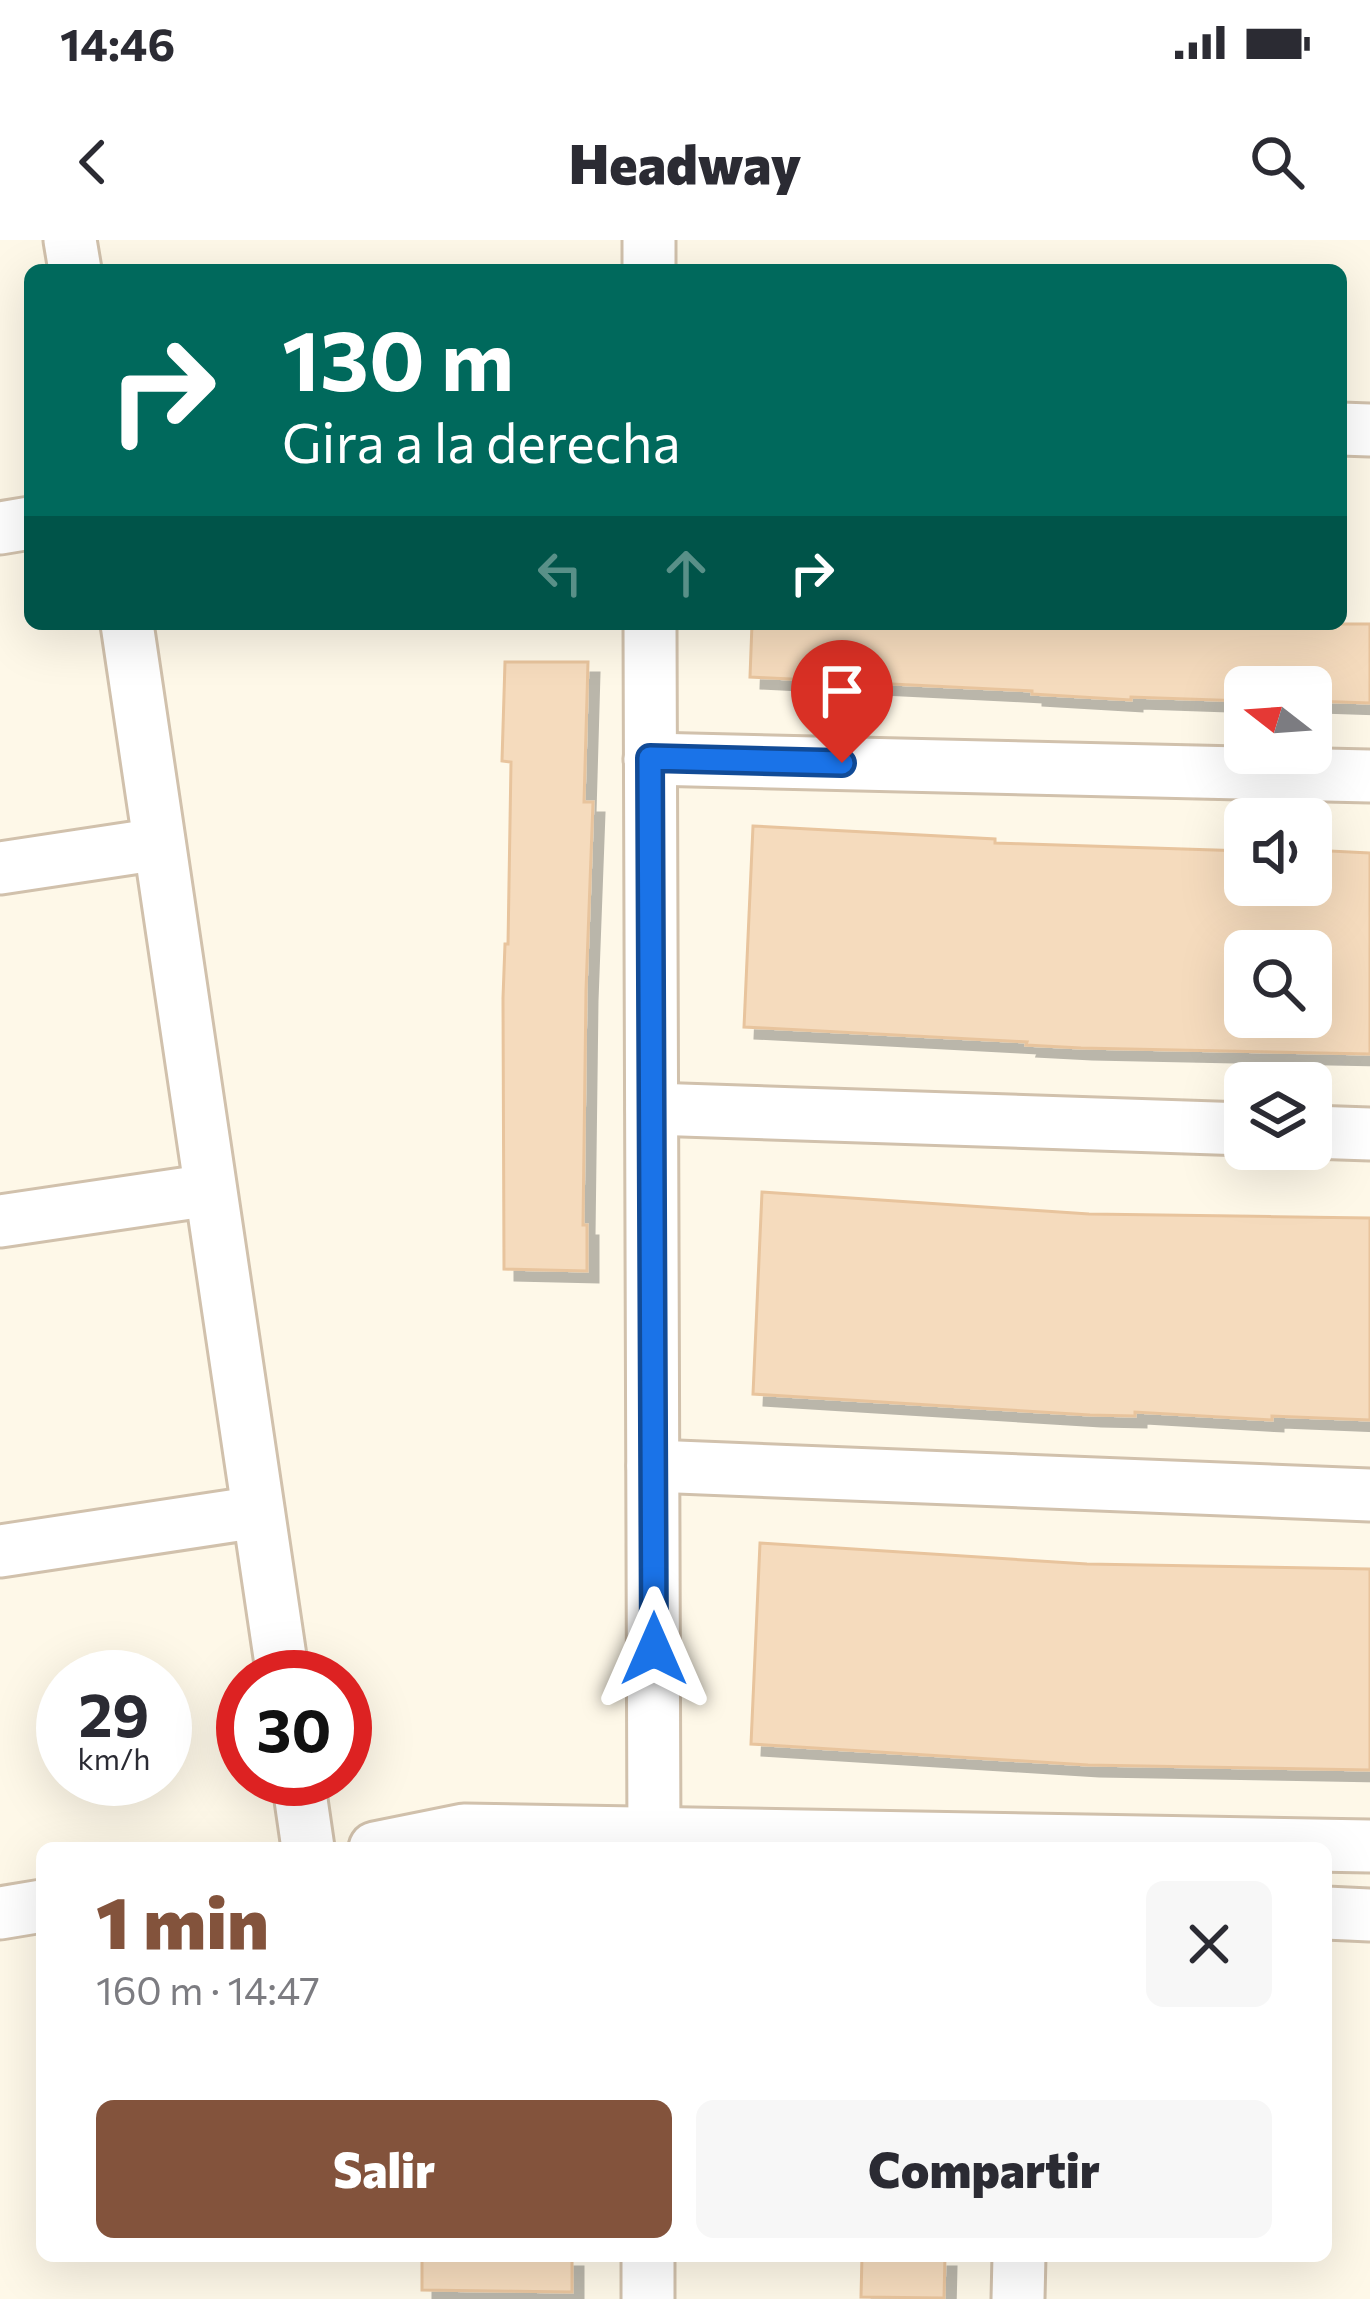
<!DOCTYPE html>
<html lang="es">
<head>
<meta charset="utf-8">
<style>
	body { margin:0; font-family:Commissioner,sans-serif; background:#f7f7f7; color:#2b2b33; height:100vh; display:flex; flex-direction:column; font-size:45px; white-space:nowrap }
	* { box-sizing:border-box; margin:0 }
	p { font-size:39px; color:#7c7c81 }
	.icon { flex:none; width:66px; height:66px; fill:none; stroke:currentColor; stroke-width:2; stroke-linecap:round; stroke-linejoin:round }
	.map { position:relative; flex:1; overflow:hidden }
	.panel { position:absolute; left:36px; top:1602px; width:1296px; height:420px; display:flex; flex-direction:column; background:#fff; border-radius:18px; box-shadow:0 12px 48px #0002 }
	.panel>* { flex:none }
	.top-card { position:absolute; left:24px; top:24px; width:1323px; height:366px; border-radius:18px; box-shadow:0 12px 48px #0002; background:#00695c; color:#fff; overflow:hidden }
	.needle { width:78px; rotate:287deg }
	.buttons { position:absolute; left:1224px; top:426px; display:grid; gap:24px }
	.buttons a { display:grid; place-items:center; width:108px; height:108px; border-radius:18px; background:#fff; box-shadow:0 12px 48px #0002; font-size:60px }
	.speed { position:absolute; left:36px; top:1410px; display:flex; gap:24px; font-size:60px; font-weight:700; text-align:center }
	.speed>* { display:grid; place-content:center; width:156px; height:156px; border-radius:50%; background:#fff; box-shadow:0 12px 48px #0002; line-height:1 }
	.speed small { font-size:30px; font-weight:400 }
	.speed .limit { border:18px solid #d22; background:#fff; color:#111 }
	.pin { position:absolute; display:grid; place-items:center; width:102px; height:102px; color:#fff; margin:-123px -51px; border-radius:50% 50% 50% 0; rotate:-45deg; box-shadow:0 0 12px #0007 }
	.pin .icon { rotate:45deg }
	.me { position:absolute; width:132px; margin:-66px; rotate:0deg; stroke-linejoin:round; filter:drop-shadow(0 0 9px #0008) }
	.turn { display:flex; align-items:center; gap:42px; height:252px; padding:0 60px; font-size:54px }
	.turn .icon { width:156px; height:156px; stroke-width:2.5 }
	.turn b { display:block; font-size:84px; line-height:102px }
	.lanes { display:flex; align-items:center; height:114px; padding:0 60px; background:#0003; justify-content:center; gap:60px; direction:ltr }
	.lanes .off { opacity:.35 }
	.round { display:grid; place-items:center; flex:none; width:126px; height:126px; border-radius:18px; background:#f7f7f7 }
	.headline { display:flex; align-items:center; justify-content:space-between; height:204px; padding:0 60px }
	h1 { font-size:72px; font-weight:800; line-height:90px; color:#83533c }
	.action { display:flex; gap:24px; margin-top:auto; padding:24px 60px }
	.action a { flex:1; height:138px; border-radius:18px; background:#83533c; color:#fff; font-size:48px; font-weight:800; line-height:138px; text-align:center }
	.action a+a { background:#f7f7f7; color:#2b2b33 }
	.status { display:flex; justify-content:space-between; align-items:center; height:84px; padding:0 60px; background:#fff; direction:ltr }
	.status svg { height:33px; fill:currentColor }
	header { display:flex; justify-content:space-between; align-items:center; height:156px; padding:0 60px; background:#fff; font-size:54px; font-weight:800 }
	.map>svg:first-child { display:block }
	.building { fill:#f5dbbd; stroke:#e8c49d; stroke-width:3; fill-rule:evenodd; filter:url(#shadow) }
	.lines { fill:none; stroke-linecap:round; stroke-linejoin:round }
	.minor-casing { stroke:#d1c1ac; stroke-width:57 }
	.minor { stroke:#fff; stroke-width:51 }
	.route-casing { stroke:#114b97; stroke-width:30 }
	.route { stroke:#1a73e8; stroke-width:21 }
</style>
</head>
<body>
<div class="status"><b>14:46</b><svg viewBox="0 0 49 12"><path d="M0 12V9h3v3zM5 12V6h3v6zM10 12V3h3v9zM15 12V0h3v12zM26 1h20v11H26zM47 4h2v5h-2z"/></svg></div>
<header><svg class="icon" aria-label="back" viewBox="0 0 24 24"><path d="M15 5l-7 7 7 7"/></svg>Headway<svg class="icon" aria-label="search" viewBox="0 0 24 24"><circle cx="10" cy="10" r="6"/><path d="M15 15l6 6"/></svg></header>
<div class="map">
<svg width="1370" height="2059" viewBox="0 0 1370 2059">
	<defs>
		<filter id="shadow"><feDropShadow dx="11" dy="11" stdDeviation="0" flood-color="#0004"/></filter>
	</defs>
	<rect width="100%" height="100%" fill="#fef8e8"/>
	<g class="building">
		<path d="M 752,384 L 1370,384 L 1370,463 L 1311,461 L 1311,447 L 1245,447 L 1245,461 L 1131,457 L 1131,460 L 1032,454 L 1032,451 L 750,437 Z"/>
		<path d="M 505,422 L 588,422 L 584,562 L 593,562 L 586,750 L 583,985 L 587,985 L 587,1031 L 504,1029 L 503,758 L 505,704 L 508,704 L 511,522 L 502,521 Z"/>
		<path d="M 753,586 L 995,599 L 995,603 L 1245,611 L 1245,645 L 1311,645 L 1311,610 L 1370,613 L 1370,814 L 1081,808 L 1026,805 L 1027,802 L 744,787 ZM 1245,711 L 1311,711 L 1311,777 L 1245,777 Z"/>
		<path d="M 762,952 L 1089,974 L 1370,978 L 1370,1180 L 1272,1176 L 1272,1180 L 1135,1172 L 1135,1176 L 1090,1175 L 753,1154 Z"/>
		<path d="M 760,1303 L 1087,1324 L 1370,1329 L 1370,1530 L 1088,1525 L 751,1504 Z"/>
		<path d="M 422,2016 L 572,2016 L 572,2052 L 422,2050 Z"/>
		<path d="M 862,2016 L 945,2016 L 944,2058 L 861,2057 Z"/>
	</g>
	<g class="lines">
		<defs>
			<g id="minor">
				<path d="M 70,0 L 75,30"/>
				<path d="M 649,0 L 649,30"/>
				<path d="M 1341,189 L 1370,190"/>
				<path d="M 0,288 L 30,283"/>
				<path d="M 127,384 L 283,1437"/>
				<path d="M 650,384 L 654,1608"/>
				<path d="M 650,519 L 1370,536"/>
				<path d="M 0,628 L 159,604"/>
				<path d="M 652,869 L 1245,889"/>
				<path d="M 1311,892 L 1370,894"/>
				<path d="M 0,981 L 210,950"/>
				<path d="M 653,1226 L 1370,1255"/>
				<path d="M 0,1311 L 258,1272"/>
				<path d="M 298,1539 L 308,1608"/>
				<path d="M 375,1608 L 464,1590 L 1370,1606"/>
				<path d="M 0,1673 L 42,1666"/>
				<path d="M 1326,1673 L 1370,1675"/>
				<path d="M 648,2059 L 648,2016"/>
				<path d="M 1018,2059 L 1019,2016"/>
			</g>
		</defs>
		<use href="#minor" class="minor-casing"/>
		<use href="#minor" class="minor"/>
	</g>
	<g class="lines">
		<defs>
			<path id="route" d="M 654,1409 L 650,518 L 842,523"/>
		</defs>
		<use href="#route" class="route-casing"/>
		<use href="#route" class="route"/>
	</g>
</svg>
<div class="buttons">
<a><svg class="needle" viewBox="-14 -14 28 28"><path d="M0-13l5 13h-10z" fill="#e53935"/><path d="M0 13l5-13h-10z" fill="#7c7c81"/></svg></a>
<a><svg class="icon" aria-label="sound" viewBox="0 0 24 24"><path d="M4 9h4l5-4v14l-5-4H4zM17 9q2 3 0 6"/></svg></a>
<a><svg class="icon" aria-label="search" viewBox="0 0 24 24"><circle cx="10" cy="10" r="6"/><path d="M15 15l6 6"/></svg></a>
<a><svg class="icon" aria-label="layers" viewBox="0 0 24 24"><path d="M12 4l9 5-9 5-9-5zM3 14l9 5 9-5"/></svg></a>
</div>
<div class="speed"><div>29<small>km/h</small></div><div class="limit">30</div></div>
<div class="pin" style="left:842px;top:523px;background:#d93025"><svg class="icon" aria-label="arrive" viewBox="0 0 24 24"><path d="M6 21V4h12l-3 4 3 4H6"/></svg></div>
<svg class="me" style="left:654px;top:1409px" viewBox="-20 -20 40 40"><path d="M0-17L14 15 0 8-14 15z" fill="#1a73e8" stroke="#fff" stroke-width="4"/></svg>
<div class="top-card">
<div class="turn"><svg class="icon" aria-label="right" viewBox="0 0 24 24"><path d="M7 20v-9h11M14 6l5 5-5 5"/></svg><div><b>130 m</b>Gira a la derecha</div></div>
<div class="lanes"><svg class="icon off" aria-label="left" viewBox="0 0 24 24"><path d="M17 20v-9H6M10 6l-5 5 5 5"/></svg><svg class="icon off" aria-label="ahead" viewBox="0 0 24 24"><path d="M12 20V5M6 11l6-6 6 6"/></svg><svg class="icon" aria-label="right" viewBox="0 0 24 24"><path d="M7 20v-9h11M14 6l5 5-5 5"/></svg></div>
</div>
<section class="panel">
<div class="headline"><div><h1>1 min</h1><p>160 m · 14:47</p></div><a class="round"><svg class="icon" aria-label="close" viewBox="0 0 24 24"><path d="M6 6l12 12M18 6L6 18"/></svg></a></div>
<div class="action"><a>Salir</a><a>Compartir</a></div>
</section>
</div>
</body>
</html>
